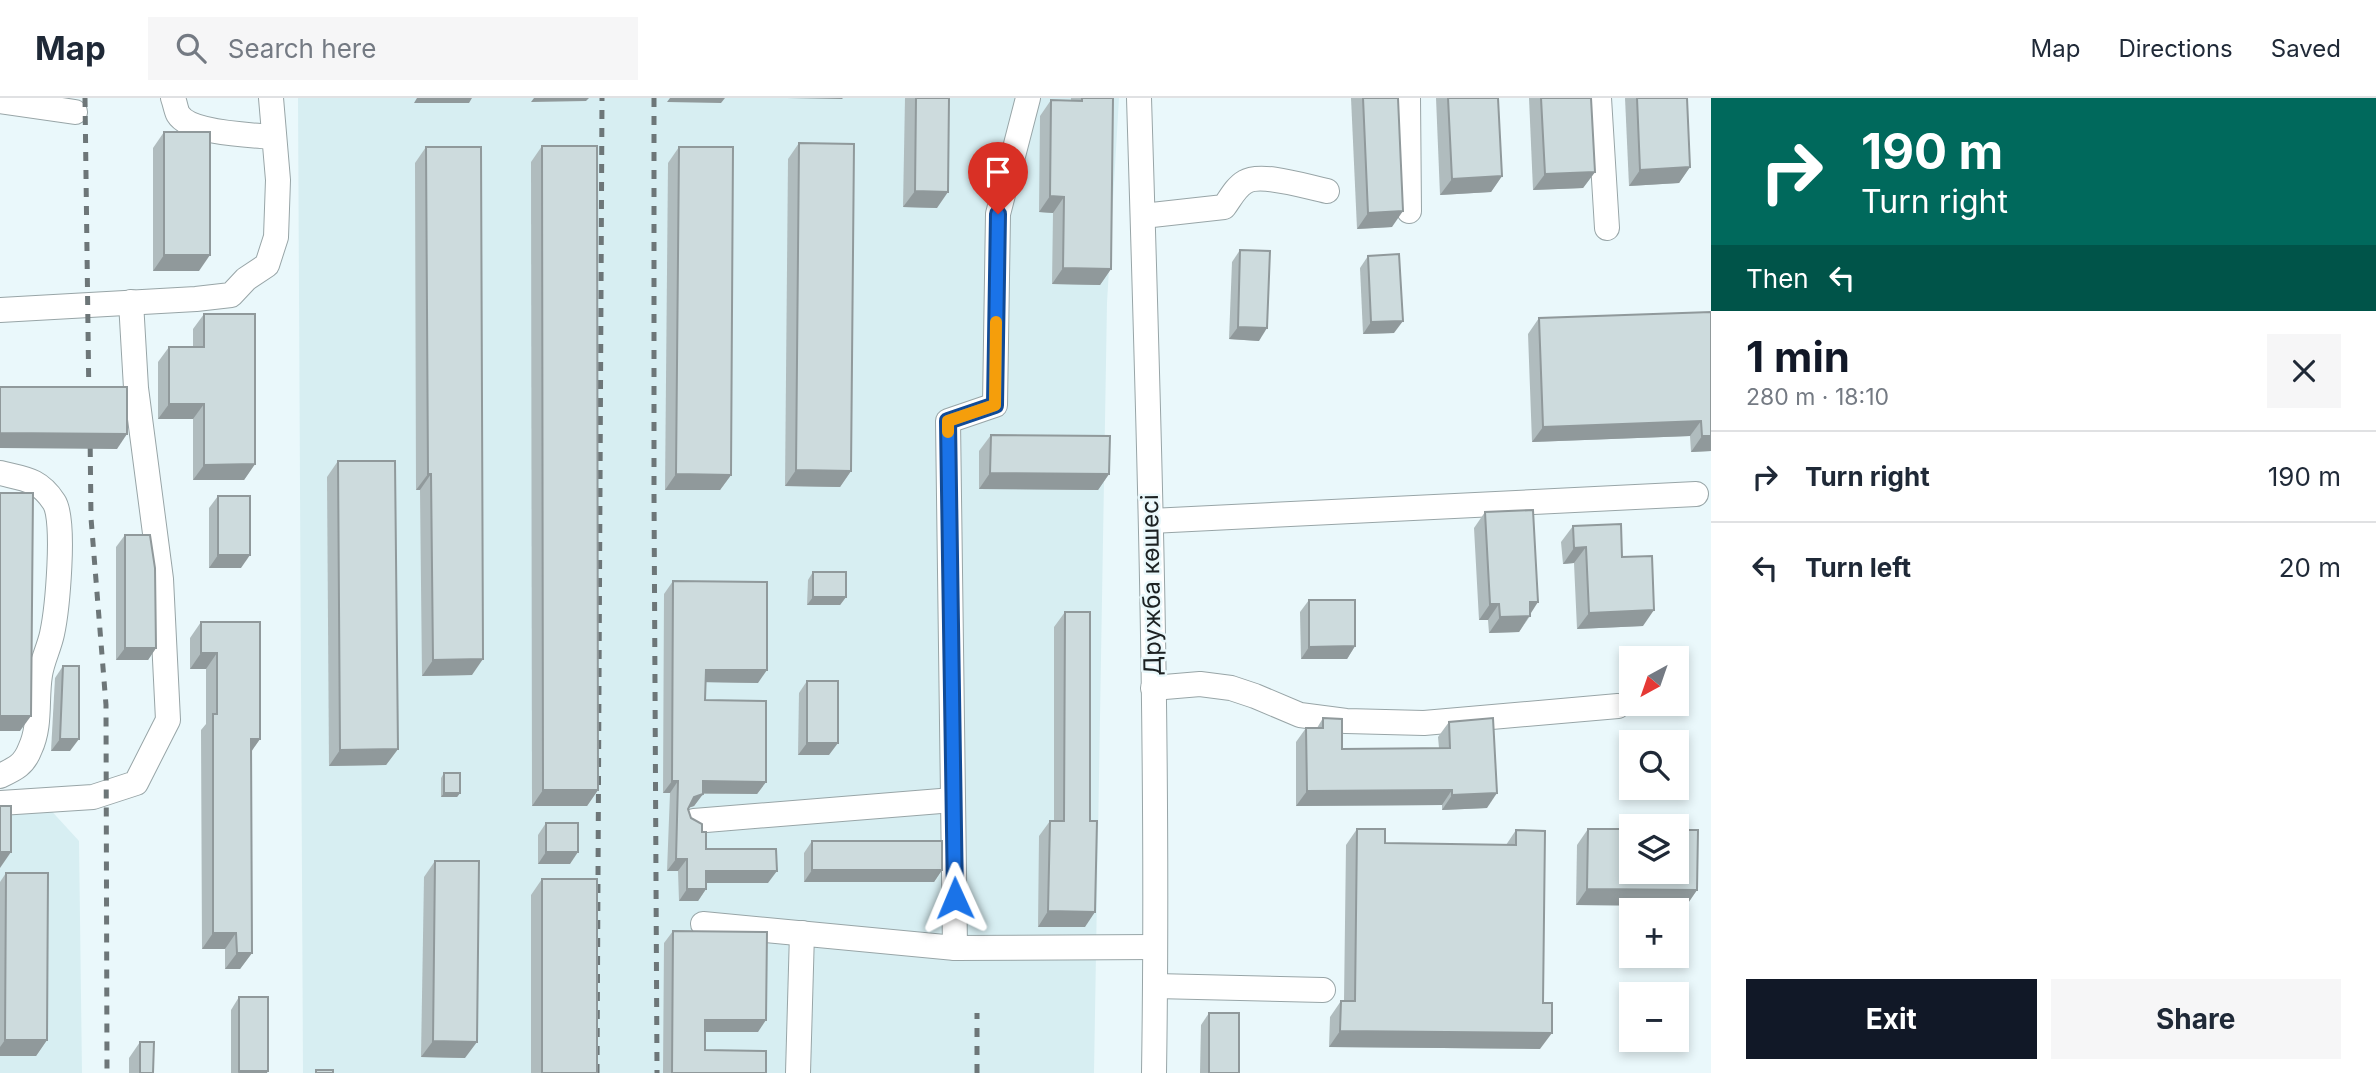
<!DOCTYPE html>
<html lang="en">
<head>
<meta charset="utf-8">
<style>
	body { margin:0; font-family:Inter,sans-serif; background:#f6f6f7; color:#1f2937; height:100vh; display:flex; flex-direction:column; font-size:26px; white-space:nowrap }
	* { box-sizing:border-box; margin:0 }
	p { font-size:23px; color:#747a83 }
	.icon { flex:none; width:38px; height:38px; fill:none; stroke:currentColor; stroke-width:2; stroke-linecap:round; stroke-linejoin:round }
	.map { position:relative; flex:1; overflow:hidden }
	.side { display:flex; flex-direction:column; background:#fff; width:665px }
	.side>* { flex:none }
	.top-card { background:#00695c; color:#fff; overflow:hidden }
	.needle { width:46px; rotate:220deg }
	.tools { position:absolute; left:1619px; top:548px; display:grid; gap:14px }
	.tools a { display:grid; place-items:center; width:70px; height:70px; border-radius:0px; background:#fff; box-shadow:0 4px 10px #0003; font-size:35px }
	.pin { position:absolute; display:grid; place-items:center; width:60px; height:60px; color:#fff; margin:-72px -30px; border-radius:50% 50% 50% 0; rotate:-45deg; box-shadow:0 0 7px #0007 }
	.pin .icon { rotate:45deg }
	.me { position:absolute; width:77px; margin:-38px; rotate:359deg; stroke-linejoin:round; filter:drop-shadow(0 0 5px #0008) }
	.turn { display:flex; align-items:center; gap:24px; height:147px; padding:0 35px; font-size:32px }
	.turn .icon { width:91px; height:91px; stroke-width:2.5 }
	.turn b { display:block; font-size:49px; line-height:60px }
	.then { display:flex; align-items:center; height:66px; padding:0 35px; background:#0003; gap:14px; font-size:26px }
	.round { display:grid; place-items:center; flex:none; width:74px; height:74px; border-radius:0px; background:#f6f6f7 }
	.head { display:flex; align-items:center; justify-content:space-between; height:119px; padding:0 35px }
	h1 { font-size:42px; font-weight:700; line-height:52px; color:#111827 }
	.action { display:flex; gap:14px; margin-top:auto; padding:14px 35px }
	.action a { flex:1; height:80px; border-radius:0px; background:#111827; color:#fff; font-size:28px; font-weight:700; line-height:80px; text-align:center }
	.action a+a { background:#f6f6f7; color:#1f2937 }
	ul { padding:0; list-style:none }
	li { display:flex; align-items:center; gap:21px; height:91px; padding:0 35px; border-top:2px solid #e0e1e3 }
	li div { flex:1 }
	li b { display:block; font-size:26px }
	li em { font-style:normal }
	header { display:flex; align-items:center; gap:42px; box-sizing:border-box; height:98px; padding:0 35px; background:#fff; border-bottom:2px solid #e0e1e3 }
	header strong { font-size:33px }
	nav { display:flex; gap:38px; margin-inline-start:auto; font-size:24px }
	.search { width:490px; height:63px; background:#f6f6f7; display:flex; align-items:center; gap:18px; box-sizing:border-box; padding:0 24px; border-radius:0px; color:#747a83; font-size:26px }
	main { display:flex; flex:1; min-height:0 }
	.map>svg:first-child { display:block }
	.built { fill:#d7eef2 }
	.lines { fill:none; stroke-linecap:round; stroke-linejoin:round }
	.minor-casing { stroke:#98a5a7; stroke-width:26 }
	.minor { stroke:#fff; stroke-width:24 }
	.rail { stroke:#6d7678; stroke-width:5; stroke-dasharray:9 9; stroke-linecap:butt }
	.wall { fill:#b0bcbe }
	.shaded-wall { fill:#90999b }
	.building { fill:#cddbdd; stroke:#90999b; stroke-width:2 }
	.route-casing { stroke:#114b97; stroke-width:18 }
	.route { stroke:#1a73e8; stroke-width:12 }
	.slow { stroke:#f59e0b; stroke-width:12 }
	.labels { text-anchor:middle; dominant-baseline:central; stroke-width:5; stroke-linejoin:round; paint-order:stroke }
	.street-label { font-size:24px; fill:#1c2122; stroke:#eaf8fb }
</style>
</head>
<body>
<header>
<strong>Map</strong>
<div class="search"><svg class="icon" aria-label="search" viewBox="0 0 24 24"><circle cx="10" cy="10" r="6"/><path d="M15 15l6 6"/></svg>Search here</div>
<nav><a>Map</a><a>Directions</a><a>Saved</a></nav>
</header>
<main>
<div class="map">
<svg width="1711" height="975" viewBox="0 0 1711 975">
	<rect width="100%" height="100%" fill="#eaf8fb"/>
	<g class="built">
		<path d="M 298,0 L 1119,0 L 1107,205 L 1094,975 L 303,975 Z"/>
		<path d="M 46,707 L 79,743 L 82,975 L 0,975 L 0,708 Z"/>
	</g>
	<g class="lines">
		<defs>
			<g id="minor">
				<path d="M 173,0 C 175,5 176,12 178,16 C 190,36 252,37 274,39"/>
				<path d="M 1139,0 C 1149,325 1159,650 1154,975"/>
				<path d="M 1408,0 L 1409,113"/>
				<path d="M 1599,0 L 1607,130"/>
				<path d="M 0,3 L 75,14"/>
				<path d="M 1143,118 L 1224,109 C 1230,101 1236,89 1245,84 C 1261,74 1307,89 1327,93"/>
				<path d="M 0,212 L 196,201 L 231,197 L 246,181 L 267,167 L 276,139 L 278,82 L 271,0"/>
				<path d="M 0,375 C 25,381 39,381 54,404 C 66,422 57,513 52,536 C 49,550 42,563 40,577 C 36,601 41,628 30,651 C 24,667 15,671 0,678"/>
				<path d="M 1151,423 L 1696,396"/>
				<path d="M 1153,590 L 1200,586 L 1231,590 L 1255,598 L 1300,617 L 1346,623 L 1424,625 L 1618,608"/>
				<path d="M 0,705 L 93,699 L 136,685 L 168,622 L 161,481 L 136,290 L 131,204"/>
				<path d="M 694,723 L 953,702"/>
				<path d="M 703,826 L 955,850 L 1155,849"/>
				<path d="M 955,850 L 948,323 L 995,307 L 998,116 L 1028,0"/>
				<path d="M 1155,888 L 1323,892"/>
				<path d="M 798,975 L 802,835"/>
			</g>
		</defs>
		<use href="#minor" class="minor-casing"/>
		<use href="#minor" class="minor"/>
		<g class="rail">
			<path d="M 85,0 L 89,307"/>
			<path d="M 654,0 L 654,395 L 657,975"/>
			<path d="M 90,332 L 91,420 L 106,607 L 107,975"/>
			<path d="M 597,975 L 602,0"/>
			<path d="M 977,975 L 977,915"/>
		</g>
	</g>
	<g class="wall">
		<path d="M 905,0 L 949,0 L 937,110 L 903,109 Z"/>
		<path d="M 1071,0 L 1113,0 L 1111,171 L 1100,187 L 1052,186 L 1053,115 L 1039,114 L 1040,18 L 1051,2 L 1071,3 Z"/>
		<path d="M 1351,0 L 1398,0 L 1392,129 L 1357,131 Z"/>
		<path d="M 1436,0 L 1498,0 L 1502,78 L 1491,94 L 1440,97 Z"/>
		<path d="M 1529,0 L 1591,0 L 1595,74 L 1583,90 L 1533,92 Z"/>
		<path d="M 1625,0 L 1687,0 L 1690,69 L 1679,85 L 1629,88 Z"/>
		<path d="M 164,34 L 199,173 L 153,173 L 153,50 Z"/>
		<path d="M 799,45 L 851,373 L 840,389 L 785,388 L 788,61 Z"/>
		<path d="M 542,48 L 598,692 L 587,708 L 532,708 L 531,64 Z"/>
		<path d="M 426,49 L 472,577 L 422,578 L 420,392 L 416,392 L 415,65 Z"/>
		<path d="M 679,49 L 731,377 L 720,392 L 665,392 L 668,65 Z"/>
		<path d="M 1240,152 L 1259,243 L 1229,241 L 1232,164 Z"/>
		<path d="M 1368,158 L 1394,235 L 1363,236 L 1360,170 Z"/>
		<path d="M 1711,214 L 1711,353 L 1691,354 L 1690,338 L 1532,344 L 1528,236 L 1539,220 Z"/>
		<path d="M 204,216 L 255,366 L 244,382 L 193,382 L 193,321 L 158,321 L 158,264 L 169,249 L 193,249 L 193,231 Z"/>
		<path d="M 991,337 L 1109,376 L 1098,392 L 979,391 L 979,353 Z"/>
		<path d="M 338,363 L 398,651 L 386,667 L 329,668 L 327,379 Z"/>
		<path d="M 218,398 L 241,470 L 209,470 L 209,410 Z"/>
		<path d="M 1485,414 L 1530,515 L 1530,518 L 1519,534 L 1489,535 L 1488,522 L 1479,522 L 1474,430 Z"/>
		<path d="M 1573,428 L 1622,459 L 1643,528 L 1577,531 L 1574,465 L 1563,466 L 1561,444 Z"/>
		<path d="M 125,437 L 156,550 L 148,562 L 116,562 L 116,449 Z"/>
		<path d="M 813,474 L 846,499 L 840,507 L 807,507 L 808,482 Z"/>
		<path d="M 673,483 L 758,585 L 705,584 L 705,602 L 766,684 L 757,696 L 703,696 L 694,708 L 688,710 L 688,711 L 691,720 L 702,734 L 706,751 L 768,785 L 706,785 L 706,791 L 698,803 L 679,803 L 678,773 L 667,773 L 670,695 L 663,695 L 664,496 Z"/>
		<path d="M 1309,502 L 1355,548 L 1347,561 L 1301,561 L 1300,514 Z"/>
		<path d="M 1065,514 L 1085,829 L 1038,829 L 1039,738 L 1050,723 L 1054,723 L 1054,529 Z"/>
		<path d="M 201,524 L 260,641 L 251,653 L 252,855 L 240,871 L 225,871 L 225,851 L 202,851 L 201,632 L 206,626 L 206,571 L 190,571 L 190,540 Z"/>
		<path d="M 63,568 L 70,653 L 51,653 L 55,580 Z"/>
		<path d="M 807,583 L 829,657 L 798,657 L 799,595 Z"/>
		<path d="M 1323,620 L 1342,651 L 1439,650 L 1438,639 L 1449,624 L 1487,710 L 1442,712 L 1442,707 L 1296,708 L 1296,644 L 1306,630 L 1317,630 Z"/>
		<path d="M 444,675 L 460,695 L 457,699 L 441,699 L 441,680 Z"/>
		<path d="M 546,725 L 570,766 L 538,766 L 538,737 Z"/>
		<path d="M 1357,731 L 1385,745 L 1506,747 L 1516,732 L 1540,951 L 1329,949 L 1330,919 L 1341,903 L 1344,903 L 1346,747 Z"/>
		<path d="M 1588,731 L 1697,792 L 1686,808 L 1576,807 L 1577,747 Z"/>
		<path d="M 812,743 L 942,772 L 934,784 L 804,784 L 804,755 Z"/>
		<path d="M 435,763 L 465,960 L 421,959 L 424,779 Z"/>
		<path d="M 6,775 L 47,942 L 36,958 L 0,958 L 0,784 Z"/>
		<path d="M 542,781 L 597,975 L 531,975 L 531,797 Z"/>
		<path d="M 673,833 L 758,934 L 705,934 L 705,952 L 766,975 L 663,975 L 664,845 Z"/>
		<path d="M 239,899 L 267,975 L 231,975 L 231,912 Z"/>
		<path d="M 1209,915 L 1239,975 L 1200,975 L 1201,927 Z"/>
		<path d="M 140,944 L 153,975 L 129,975 L 129,960 Z"/>
	</g>
	<g class="shaded-wall">
		<path d="M 417,0 L 472,0 L 469,5 L 414,5 Z"/>
		<path d="M 534,0 L 589,0 L 586,3 L 531,4 Z"/>
		<path d="M 670,0 L 725,0 L 721,5 L 667,4 Z"/>
		<path d="M 787,0 L 843,0 L 842,1 Z"/>
		<path d="M 1690,69 L 1679,85 L 1629,88 L 1640,72 Z"/>
		<path d="M 1595,74 L 1583,90 L 1533,92 L 1545,76 Z"/>
		<path d="M 1502,78 L 1491,94 L 1440,97 L 1452,81 Z"/>
		<path d="M 915,93 L 948,94 L 937,110 L 903,109 Z"/>
		<path d="M 1050,98 L 1064,99 L 1053,115 L 1039,114 Z"/>
		<path d="M 1403,113 L 1392,129 L 1357,131 L 1368,115 Z"/>
		<path d="M 164,157 L 210,157 L 199,173 L 153,173 Z"/>
		<path d="M 1063,170 L 1111,171 L 1100,187 L 1052,186 Z"/>
		<path d="M 1403,223 L 1394,235 L 1363,236 L 1371,224 Z"/>
		<path d="M 1238,229 L 1267,230 L 1259,243 L 1229,241 Z"/>
		<path d="M 169,306 L 204,306 L 193,321 L 158,321 Z"/>
		<path d="M 1701,323 L 1690,338 L 1532,344 L 1543,329 Z"/>
		<path d="M 0,335 L 127,336 L 117,351 L 0,350 Z"/>
		<path d="M 1702,338 L 1711,338 L 1711,353 L 1691,354 Z"/>
		<path d="M 255,366 L 244,382 L 193,382 L 204,367 Z"/>
		<path d="M 796,372 L 851,373 L 840,389 L 785,388 Z"/>
		<path d="M 990,375 L 1109,376 L 1098,392 L 979,391 Z"/>
		<path d="M 428,376 L 431,376 L 420,392 L 416,392 Z"/>
		<path d="M 676,376 L 731,377 L 720,392 L 665,392 Z"/>
		<path d="M 1586,449 L 1574,465 L 1563,466 L 1574,450 Z"/>
		<path d="M 218,457 L 250,457 L 241,470 L 209,470 Z"/>
		<path d="M 813,499 L 846,499 L 840,507 L 807,507 Z"/>
		<path d="M 1530,504 L 1538,504 L 1519,534 L 1489,535 L 1500,519 Z"/>
		<path d="M 1490,506 L 1499,506 L 1488,522 L 1479,522 Z"/>
		<path d="M 1654,512 L 1643,528 L 1577,531 L 1589,515 Z"/>
		<path d="M 1355,548 L 1347,561 L 1301,561 L 1309,549 Z"/>
		<path d="M 125,550 L 156,550 L 148,562 L 116,562 Z"/>
		<path d="M 201,555 L 217,555 L 206,571 L 190,571 Z"/>
		<path d="M 483,561 L 472,577 L 422,578 L 433,562 Z"/>
		<path d="M 706,572 L 767,572 L 758,585 L 697,584 Z"/>
		<path d="M 0,618 L 31,618 L 20,633 L 0,633 Z"/>
		<path d="M 60,641 L 79,641 L 70,653 L 51,653 Z"/>
		<path d="M 251,641 L 260,641 L 249,657 Z"/>
		<path d="M 807,645 L 838,645 L 829,657 L 798,657 Z"/>
		<path d="M 398,651 L 386,667 L 329,668 L 340,652 Z"/>
		<path d="M 672,683 L 678,683 L 670,695 L 663,695 Z"/>
		<path d="M 703,683 L 766,684 L 757,696 L 694,695 Z"/>
		<path d="M 543,692 L 598,692 L 587,708 L 532,708 Z"/>
		<path d="M 1452,692 L 1442,707 L 1296,708 L 1307,693 Z"/>
		<path d="M 444,695 L 460,695 L 457,699 L 441,699 Z"/>
		<path d="M 1497,695 L 1487,710 L 1442,712 L 1452,697 Z"/>
		<path d="M 703,696 L 694,708 L 685,711 L 694,699 Z"/>
		<path d="M 0,754 L 11,754 L 0,770 Z"/>
		<path d="M 546,754 L 578,754 L 570,766 L 538,766 Z"/>
		<path d="M 676,761 L 687,761 L 678,773 L 667,773 Z"/>
		<path d="M 812,772 L 942,772 L 934,784 L 804,784 Z"/>
		<path d="M 706,773 L 777,773 L 768,785 L 698,785 Z"/>
		<path d="M 687,791 L 706,791 L 698,803 L 679,803 Z"/>
		<path d="M 1587,791 L 1697,792 L 1686,808 L 1576,807 Z"/>
		<path d="M 1048,813 L 1095,814 L 1085,829 L 1038,829 Z"/>
		<path d="M 213,835 L 236,835 L 225,851 L 202,851 Z"/>
		<path d="M 237,855 L 252,855 L 240,871 L 225,871 Z"/>
		<path d="M 705,922 L 766,922 L 758,934 L 697,934 Z"/>
		<path d="M 1340,933 L 1552,935 L 1540,951 L 1329,949 Z"/>
		<path d="M 5,942 L 47,942 L 36,958 L 0,958 L 0,949 Z"/>
		<path d="M 433,943 L 477,944 L 465,960 L 421,959 Z"/>
		<path d="M 239,973 L 268,973 L 267,975 L 238,975 Z"/>
	</g>
	<g class="building">
		<path d="M 916,0 L 949,0 L 948,94 L 915,93 Z"/>
		<path d="M 1082,0 L 1113,0 L 1111,171 L 1063,170 L 1064,99 L 1050,98 L 1051,2 L 1082,3 Z"/>
		<path d="M 1363,0 L 1398,0 L 1403,113 L 1368,115 Z"/>
		<path d="M 1448,0 L 1498,0 L 1502,78 L 1452,81 Z"/>
		<path d="M 1541,0 L 1591,0 L 1595,74 L 1545,76 Z"/>
		<path d="M 1637,0 L 1687,0 L 1690,69 L 1640,72 Z"/>
		<rect x="164" y="34" width="46" height="123"/>
		<path d="M 799,45 L 854,46 L 851,373 L 796,372 Z"/>
		<path d="M 542,48 L 597,48 L 598,692 L 543,692 Z"/>
		<path d="M 426,49 L 481,49 L 483,561 L 433,562 L 431,376 L 428,376 Z"/>
		<path d="M 679,49 L 733,49 L 731,377 L 676,376 Z"/>
		<path d="M 1240,152 L 1270,153 L 1267,230 L 1238,229 Z"/>
		<path d="M 1399,156 L 1403,223 L 1371,224 L 1368,158 Z"/>
		<path d="M 1711,214 L 1711,338 L 1702,338 L 1701,323 L 1543,329 L 1539,220 Z"/>
		<path d="M 204,216 L 255,216 L 255,366 L 204,367 L 204,306 L 169,306 L 169,249 L 204,249 Z"/>
		<path d="M 0,289 L 127,289 L 127,336 L 0,335 Z"/>
		<path d="M 991,337 L 1110,338 L 1109,376 L 990,375 Z"/>
		<path d="M 338,363 L 395,363 L 398,651 L 340,652 Z"/>
		<path d="M 0,395 L 33,395 L 31,618 L 0,618 Z"/>
		<rect x="218" y="398" width="32" height="59"/>
		<path d="M 1533,412 L 1538,504 L 1530,504 L 1530,518 L 1500,519 L 1499,506 L 1490,506 L 1485,414 Z"/>
		<path d="M 1621,426 L 1622,459 L 1652,458 L 1654,512 L 1589,515 L 1586,449 L 1574,450 L 1573,428 Z"/>
		<path d="M 125,437 L 150,437 L 155,470 L 156,550 L 125,550 Z"/>
		<rect x="813" y="474" width="33" height="25"/>
		<path d="M 673,483 L 767,484 L 767,572 L 706,572 L 705,602 L 766,603 L 766,684 L 703,683 L 703,696 L 694,699 L 688,711 L 691,720 L 702,726 L 702,734 L 706,734 L 706,751 L 776,751 L 777,773 L 706,773 L 706,791 L 687,791 L 687,761 L 676,761 L 678,683 L 672,683 Z"/>
		<path d="M 1309,502 L 1355,502 L 1355,548 L 1309,549 Z"/>
		<path d="M 1065,514 L 1090,514 L 1090,723 L 1097,723 L 1095,814 L 1048,813 L 1050,723 L 1064,723 Z"/>
		<path d="M 201,524 L 260,524 L 260,641 L 251,641 L 252,855 L 237,855 L 236,835 L 213,835 L 213,616 L 217,616 L 217,555 L 201,555 Z"/>
		<path d="M 63,568 L 79,568 L 79,641 L 60,641 Z"/>
		<rect x="807" y="583" width="31" height="62"/>
		<path d="M 1323,620 L 1342,621 L 1342,651 L 1450,650 L 1449,624 L 1493,620 L 1497,695 L 1452,697 L 1452,692 L 1307,693 L 1306,630 L 1323,630 Z"/>
		<rect x="444" y="675" width="16" height="20"/>
		<rect x="0" y="708" width="11" height="46"/>
		<rect x="546" y="725" width="32" height="29"/>
		<path d="M 1357,731 L 1385,731 L 1385,745 L 1516,747 L 1516,732 L 1545,733 L 1543,905 L 1552,905 L 1552,935 L 1340,933 L 1341,903 L 1355,903 Z"/>
		<path d="M 1588,731 L 1631,731 L 1631,774 L 1676,774 L 1676,732 L 1698,732 L 1697,792 L 1587,791 Z"/>
		<rect x="812" y="743" width="130" height="29"/>
		<path d="M 435,763 L 479,763 L 477,944 L 433,943 Z"/>
		<path d="M 6,775 L 48,775 L 47,942 L 5,942 Z"/>
		<rect x="542" y="781" width="55" height="194"/>
		<path d="M 673,833 L 767,834 L 766,922 L 705,922 L 705,952 L 766,953 L 766,975 L 672,975 Z"/>
		<rect x="239" y="899" width="29" height="74"/>
		<rect x="1209" y="915" width="30" height="60"/>
		<path d="M 140,944 L 154,944 L 153,975 L 140,975 Z"/>
		<rect x="316" y="972" width="17" height="3"/>
	</g>
	<g class="lines">
		<defs>
			<path id="route" d="M 955,800 L 948,323 L 995,307 L 998,116"/>
		</defs>
		<use href="#route" class="route-casing"/>
		<use href="#route" class="route"/>
		<path class="slow" d="M 948,334 L 948,323 L 995,307 L 996,224"/>
	</g>
	<g class="labels">
		<g class="street-label">
			<text transform="translate(1151 487) rotate(-91)">Дружба көшесі</text>
		</g>
	</g>
</svg>
<div class="tools">
<a><svg class="needle" viewBox="-14 -14 28 28"><path d="M0-13l5 13h-10z" fill="#e53935"/><path d="M0 13l5-13h-10z" fill="#747a83"/></svg></a>
<a><svg class="icon" aria-label="search" viewBox="0 0 24 24"><circle cx="10" cy="10" r="6"/><path d="M15 15l6 6"/></svg></a>
<a><svg class="icon" aria-label="layers" viewBox="0 0 24 24"><path d="M12 4l9 5-9 5-9-5zM3 14l9 5 9-5"/></svg></a>
<a>+</a>
<a>−</a>
</div>
<div class="pin" style="left:998px;top:116px;background:#d93025"><svg class="icon" aria-label="arrive" viewBox="0 0 24 24"><path d="M6 21V4h12l-3 4 3 4H6"/></svg></div>
<svg class="me" style="left:955px;top:800px" viewBox="-20 -20 40 40"><path d="M0-17L14 15 0 8-14 15z" fill="#1a73e8" stroke="#fff" stroke-width="4"/></svg>
</div>
<section class="side">
<div class="top-card">
<div class="turn"><svg class="icon" aria-label="right" viewBox="0 0 24 24"><path d="M7 20v-9h11M14 6l5 5-5 5"/></svg><div><b>190 m</b>Turn right</div></div>
<div class="then">Then<svg class="icon" aria-label="left" viewBox="0 0 24 24"><path d="M17 20v-9H6M10 6l-5 5 5 5"/></svg></div>
</div>
<div class="head"><div><h1>1 min</h1><p>280 m · 18:10</p></div><a class="round"><svg class="icon" aria-label="close" viewBox="0 0 24 24"><path d="M6 6l12 12M18 6L6 18"/></svg></a></div>
<ul>
<li><svg class="icon" aria-label="right" viewBox="0 0 24 24"><path d="M7 20v-9h11M14 6l5 5-5 5"/></svg><div><b>Turn right</b></div><em>190 m</em></li>
<li><svg class="icon" aria-label="left" viewBox="0 0 24 24"><path d="M17 20v-9H6M10 6l-5 5 5 5"/></svg><div><b>Turn left</b></div><em>20 m</em></li>
</ul>
<div class="action"><a>Exit</a><a>Share</a></div>
</section>
</main>
</body>
</html>
